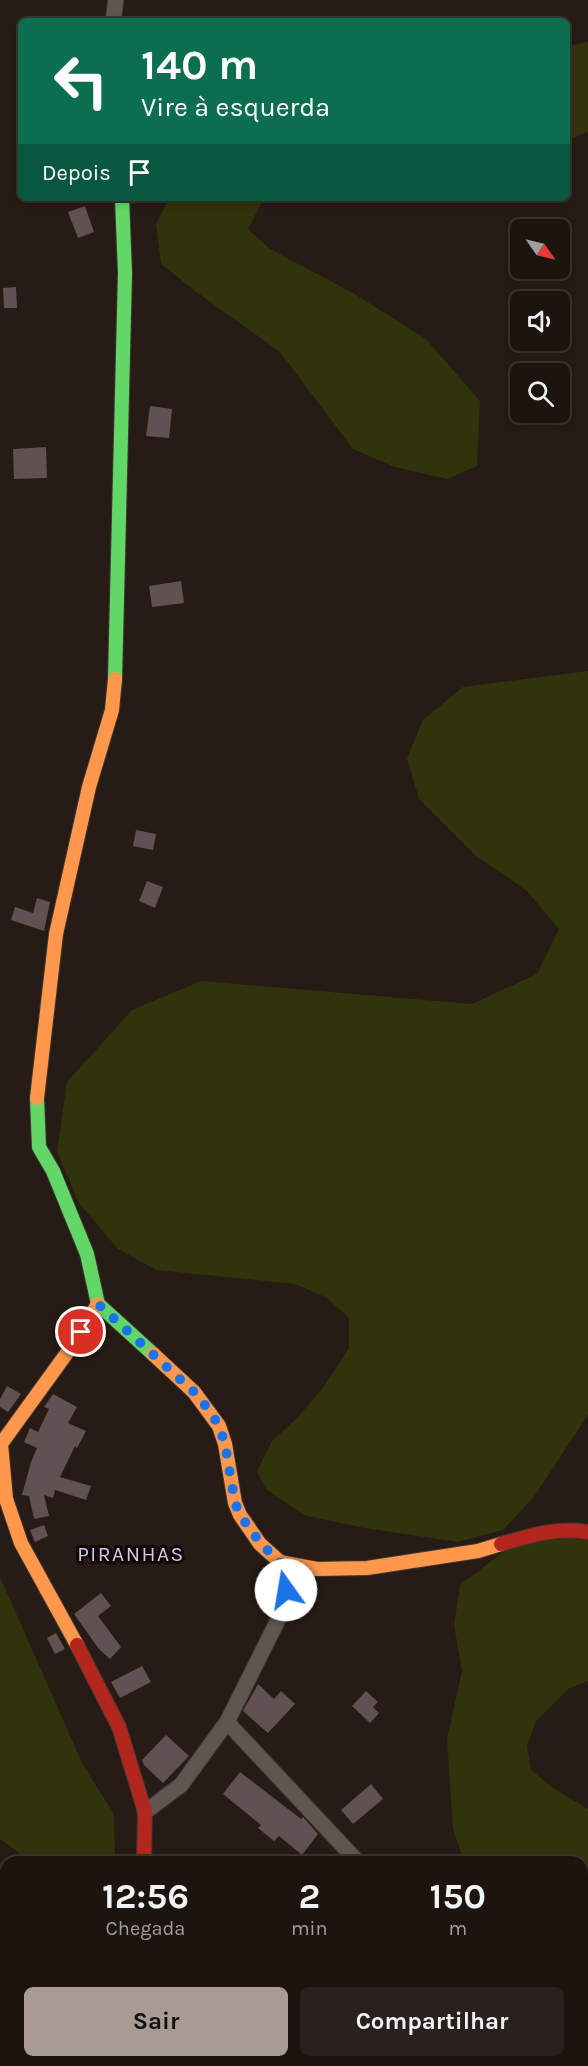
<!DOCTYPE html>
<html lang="pt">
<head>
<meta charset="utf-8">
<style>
	body { margin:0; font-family:Karla,sans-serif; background:#2a211e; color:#f1f3f6; height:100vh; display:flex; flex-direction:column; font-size:22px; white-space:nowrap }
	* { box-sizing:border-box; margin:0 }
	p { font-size:20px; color:#a09e9f }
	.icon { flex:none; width:33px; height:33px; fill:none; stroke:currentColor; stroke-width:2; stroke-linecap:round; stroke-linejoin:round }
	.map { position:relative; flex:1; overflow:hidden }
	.details { position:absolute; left:0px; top:1856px; width:588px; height:212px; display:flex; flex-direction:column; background:#1d1410; border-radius:18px 18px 0 0; box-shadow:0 3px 9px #0003,0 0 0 2px #3b3330 }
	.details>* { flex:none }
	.top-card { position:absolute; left:18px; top:18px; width:552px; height:183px; border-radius:9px; box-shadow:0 3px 9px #0003,0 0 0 2px #3b3330; background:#0b6e4f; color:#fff; overflow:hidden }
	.needle { width:39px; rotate:124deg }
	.buttons { position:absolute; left:510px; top:219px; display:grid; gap:12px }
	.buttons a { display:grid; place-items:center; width:60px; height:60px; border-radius:9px; background:#1d1410; box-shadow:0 3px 9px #0003,0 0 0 2px #3b3330; font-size:30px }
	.pin { position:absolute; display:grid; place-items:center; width:51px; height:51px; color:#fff; margin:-26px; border:3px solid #fff; border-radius:50%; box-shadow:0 2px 6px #0007 }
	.me { position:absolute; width:66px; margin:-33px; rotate:347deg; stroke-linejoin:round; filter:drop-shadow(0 0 4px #0008) }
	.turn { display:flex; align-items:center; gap:21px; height:126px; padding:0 24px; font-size:27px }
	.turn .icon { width:78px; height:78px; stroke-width:2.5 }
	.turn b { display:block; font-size:42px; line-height:51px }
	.then { display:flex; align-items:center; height:57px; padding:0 24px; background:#0003; gap:12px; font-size:22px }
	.eta { display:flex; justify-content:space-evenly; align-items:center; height:102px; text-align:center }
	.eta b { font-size:36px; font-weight:700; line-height:42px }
	.button { display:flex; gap:12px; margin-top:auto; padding:12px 24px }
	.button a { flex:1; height:69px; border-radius:9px; background:#a99b94; color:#111; font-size:24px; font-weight:700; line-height:69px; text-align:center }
	.button a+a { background:#2a211e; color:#f1f3f6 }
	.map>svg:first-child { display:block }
	.green { fill:#30330c }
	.building { fill:#615152 }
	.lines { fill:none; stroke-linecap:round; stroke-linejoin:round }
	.street-casing { stroke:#403632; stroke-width:17 }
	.fast-casing { stroke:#403632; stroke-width:16 }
	.slow-casing { stroke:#403632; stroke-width:16 }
	.jam-casing { stroke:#403632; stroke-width:16 }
	.street { stroke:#5f5651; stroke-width:15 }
	.fast { stroke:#63d668; stroke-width:14 }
	.slow { stroke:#ff974d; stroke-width:14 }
	.jam { stroke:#b3261e; stroke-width:14 }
	.route { stroke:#1a73e8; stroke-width:10; stroke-dasharray:0 18 }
	.labels { text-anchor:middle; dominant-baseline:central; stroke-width:6; stroke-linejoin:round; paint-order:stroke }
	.quarter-label { font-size:21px; letter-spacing:1.5px; fill:#cecaf5; stroke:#0f0603 }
</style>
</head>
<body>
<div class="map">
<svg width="588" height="2066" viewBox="0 0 588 2066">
	<rect width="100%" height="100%" fill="#271b15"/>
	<g class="green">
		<path d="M 588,42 L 588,132 L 567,140 L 567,46 Z"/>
		<path d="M 169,198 L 271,198 L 261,204 L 248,229 L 270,249 L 353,293 L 426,339 L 480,401 L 477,466 L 447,479 L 395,467 L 353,449 L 280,352 L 195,291 L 161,264 L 156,224 Z"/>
		<path d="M 588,671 L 588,1415 L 533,1498 L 503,1530 L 458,1542 L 364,1528 L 304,1515 L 266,1489 L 257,1471 L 272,1441 L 297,1418 L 325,1385 L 349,1348 L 349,1318 L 327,1298 L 295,1284 L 156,1270 L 118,1249 L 79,1203 L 57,1152 L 67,1082 L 132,1010 L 201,981 L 472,1004 L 537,974 L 559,929 L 527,891 L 475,855 L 419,799 L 407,758 L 423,720 L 463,687 Z"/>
		<path d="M 568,1536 L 588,1540 L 588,1681 L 568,1689 L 536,1721 L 527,1746 L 531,1770 L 553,1788 L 588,1809 L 588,1938 L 582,1940 L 582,1862 L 464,1861 L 453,1829 L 447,1739 L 462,1671 L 454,1625 L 460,1585 L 515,1543 Z"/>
		<path d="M 0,1577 L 83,1765 L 114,1814 L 115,1861 L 31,1861 L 0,1839 Z"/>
		<path d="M 0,1937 L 6,1944 L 6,2060 L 0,2057 Z"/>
		<path d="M 8,2061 L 78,2061 L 71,2066 L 18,2066 Z"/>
	</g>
	<g class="building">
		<path d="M 85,206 L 94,232 L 78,238 L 68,212 Z"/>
		<path d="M 16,287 L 17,308 L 4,308 L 3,288 Z"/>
		<path d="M 150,406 L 172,409 L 169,438 L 146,436 Z"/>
		<path d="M 46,447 L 47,478 L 14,479 L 13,449 Z"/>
		<path d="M 181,581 L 184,603 L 152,607 L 149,586 Z"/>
		<path d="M 136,830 L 156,834 L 153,850 L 133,846 Z"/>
		<path d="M 147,881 L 163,887 L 155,908 L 139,901 Z"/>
		<path d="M 37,898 L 50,902 L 44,931 L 11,920 L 15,907 L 33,913 Z"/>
		<path d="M 7,1386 L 21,1394 L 8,1412 L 0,1407 L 0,1399 Z"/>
		<path d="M 53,1394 L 77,1407 L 68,1423 L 86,1431 L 77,1448 L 75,1446 L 60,1477 L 91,1486 L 86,1500 L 55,1490 L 53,1498 L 44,1495 L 49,1516 L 34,1519 L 29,1496 L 22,1495 L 31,1462 L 37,1448 L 24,1442 L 30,1428 L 38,1432 L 49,1409 L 44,1407 Z"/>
		<path d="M 44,1525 L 48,1536 L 35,1542 L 30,1530 Z"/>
		<path d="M 101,1593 L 111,1606 L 98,1616 L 121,1647 L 110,1659 L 99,1649 L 74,1614 Z"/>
		<path d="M 56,1633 L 65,1649 L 55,1654 L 47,1638 Z"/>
		<path d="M 142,1666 L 151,1682 L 120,1698 L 111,1682 Z"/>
		<path d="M 258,1684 L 274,1699 L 281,1691 L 295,1704 L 268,1733 L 243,1711 Z"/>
		<path d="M 366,1691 L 378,1702 L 373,1707 L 379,1713 L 370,1723 L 352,1706 Z"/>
		<path d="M 166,1735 L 189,1756 L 163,1783 L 144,1765 L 142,1760 Z"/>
		<path d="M 240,1772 L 301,1819 L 303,1817 L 318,1834 L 302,1855 L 279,1836 L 274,1841 L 258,1828 L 261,1825 L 223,1794 Z"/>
		<path d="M 371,1784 L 383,1799 L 353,1824 L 341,1810 Z"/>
	</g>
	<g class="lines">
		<defs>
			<g id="street">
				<path d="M 113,21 L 116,0"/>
				<path d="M 227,1722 L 358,1862"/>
				<path d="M 145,1812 L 181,1785 L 227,1722 L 284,1608 L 286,1591 L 280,1562"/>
				<path d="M 0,1881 L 6,1886"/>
				<path d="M 203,2061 L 207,2066"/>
				<path d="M 554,2061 L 559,2066"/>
			</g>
			<g id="fast">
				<path d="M 115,679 L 125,273 L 122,198"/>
				<path d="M 37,1098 L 39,1147 L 53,1171 L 87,1254 L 98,1304 L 153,1354"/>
			</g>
			<g id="slow">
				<path d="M 37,1098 L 56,934 L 89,787 L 112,710 L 115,679"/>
				<path d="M 153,1354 L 194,1392 L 219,1426 L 225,1444 L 235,1503 L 240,1515 L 260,1544 L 280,1562 L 317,1569 L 367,1568 L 478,1551 L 501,1544"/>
				<path d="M 77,1645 L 21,1543 L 6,1499 L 1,1444 L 72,1346 L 98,1304"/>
			</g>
			<g id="jam">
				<path d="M 501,1544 C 532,1535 556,1527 588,1532"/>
				<path d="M 77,1645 L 119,1727 L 145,1812 L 144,1862"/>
				<path d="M 582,2066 L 588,2058"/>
			</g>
		</defs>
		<use href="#street" class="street-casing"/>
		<use href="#fast" class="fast-casing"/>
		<use href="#slow" class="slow-casing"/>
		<use href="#jam" class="jam-casing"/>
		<use href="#street" class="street"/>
		<use href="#fast" class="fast"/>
		<use href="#slow" class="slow"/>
		<use href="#jam" class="jam"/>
	</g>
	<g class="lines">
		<path class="route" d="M 81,1332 L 98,1304 L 194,1392 L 209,1410 L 219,1426 L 225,1444 L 235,1503 L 240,1515 L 261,1544 L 280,1562 L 286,1590"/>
	</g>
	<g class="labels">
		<g class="quarter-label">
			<text x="131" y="1554">PIRANHAS</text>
		</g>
	</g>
</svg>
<div class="buttons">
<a><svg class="needle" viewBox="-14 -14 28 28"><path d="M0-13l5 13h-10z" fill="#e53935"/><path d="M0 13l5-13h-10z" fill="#a09e9f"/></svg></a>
<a><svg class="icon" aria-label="sound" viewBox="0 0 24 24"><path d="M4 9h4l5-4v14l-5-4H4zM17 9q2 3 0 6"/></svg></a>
<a><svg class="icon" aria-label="search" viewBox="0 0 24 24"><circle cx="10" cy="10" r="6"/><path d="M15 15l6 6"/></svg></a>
</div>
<div class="pin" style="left:81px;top:1332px;background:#d93025"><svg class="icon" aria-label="arrive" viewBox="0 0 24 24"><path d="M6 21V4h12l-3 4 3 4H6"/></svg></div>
<svg class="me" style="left:286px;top:1590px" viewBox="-20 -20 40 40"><circle r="19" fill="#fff"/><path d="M0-13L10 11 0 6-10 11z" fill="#1a73e8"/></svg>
<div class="top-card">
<div class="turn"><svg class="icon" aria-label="left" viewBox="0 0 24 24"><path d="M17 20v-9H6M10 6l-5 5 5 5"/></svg><div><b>140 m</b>Vire à esquerda</div></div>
<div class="then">Depois<svg class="icon" aria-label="arrive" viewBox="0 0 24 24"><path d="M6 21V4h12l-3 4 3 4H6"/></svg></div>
</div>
<section class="details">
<div class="eta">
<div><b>12:56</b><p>Chegada</p></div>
<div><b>2</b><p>min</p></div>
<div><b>150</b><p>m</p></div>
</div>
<div class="button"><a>Sair</a><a>Compartilhar</a></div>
</section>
</div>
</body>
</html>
